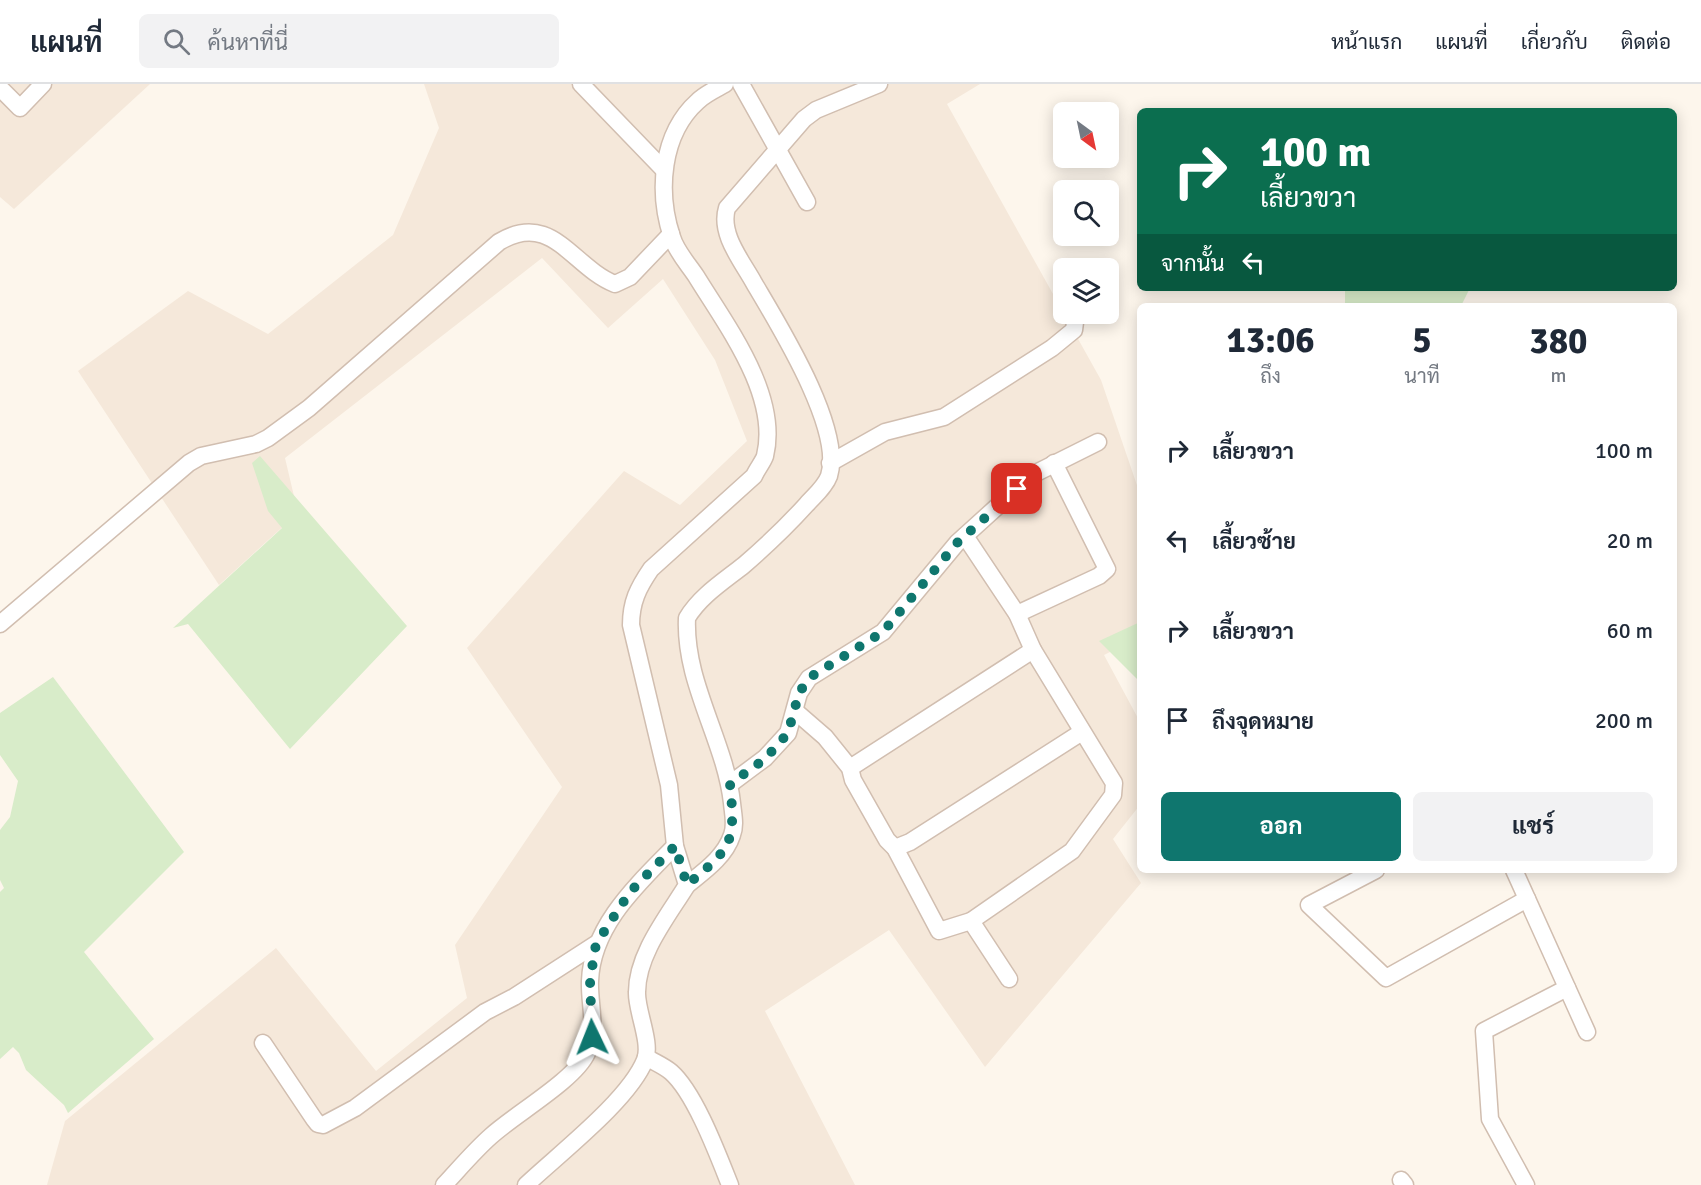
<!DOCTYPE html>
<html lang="th">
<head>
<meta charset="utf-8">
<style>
	body { margin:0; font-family:Signika,Sarabun,sans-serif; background:#f2f2f3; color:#1f2937; height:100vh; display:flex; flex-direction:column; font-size:22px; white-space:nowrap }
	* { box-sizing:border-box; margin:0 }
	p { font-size:20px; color:#747a83 }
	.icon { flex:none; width:33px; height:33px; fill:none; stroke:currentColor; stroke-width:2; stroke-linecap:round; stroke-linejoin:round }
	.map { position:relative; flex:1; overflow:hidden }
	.panel { position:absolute; left:1137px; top:219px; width:540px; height:570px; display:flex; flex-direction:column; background:#fff; border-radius:9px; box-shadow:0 3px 15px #0003 }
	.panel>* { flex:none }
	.hud { position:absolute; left:1137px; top:24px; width:540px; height:183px; border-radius:9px; box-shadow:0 3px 15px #0003; background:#0b6e4f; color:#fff; overflow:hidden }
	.needle { width:39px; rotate:147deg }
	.buttons { position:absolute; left:1053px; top:18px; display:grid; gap:12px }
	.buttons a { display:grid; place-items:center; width:66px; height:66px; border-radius:9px; background:#fff; box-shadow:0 3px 15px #0003; font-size:30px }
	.pin { position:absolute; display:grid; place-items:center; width:51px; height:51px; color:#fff; margin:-26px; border-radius:12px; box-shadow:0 3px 9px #0006 }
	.me { position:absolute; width:66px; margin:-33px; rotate:358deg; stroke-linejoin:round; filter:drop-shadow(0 0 4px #0008) }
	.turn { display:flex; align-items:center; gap:21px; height:126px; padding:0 24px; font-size:27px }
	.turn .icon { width:78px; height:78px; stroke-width:2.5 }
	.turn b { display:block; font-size:42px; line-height:51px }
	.then { display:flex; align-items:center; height:57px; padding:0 24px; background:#0003; gap:12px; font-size:22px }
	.eta { display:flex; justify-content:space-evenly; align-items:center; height:102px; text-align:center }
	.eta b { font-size:36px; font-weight:700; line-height:42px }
	.cta { display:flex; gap:12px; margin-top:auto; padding:12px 24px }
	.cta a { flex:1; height:69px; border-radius:9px; background:#0f766e; color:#fff; font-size:24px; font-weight:700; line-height:69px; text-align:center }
	.cta a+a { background:#f2f2f3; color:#1f2937 }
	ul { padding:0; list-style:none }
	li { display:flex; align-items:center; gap:18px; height:90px; padding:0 24px }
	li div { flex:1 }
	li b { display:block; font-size:22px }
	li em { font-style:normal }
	header { display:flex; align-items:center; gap:36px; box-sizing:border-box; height:84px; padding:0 30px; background:#fff; border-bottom:2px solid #e0e1e3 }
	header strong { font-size:28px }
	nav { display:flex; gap:33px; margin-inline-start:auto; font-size:21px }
	.search { width:420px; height:54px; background:#f2f2f3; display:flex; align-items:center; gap:15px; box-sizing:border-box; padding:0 21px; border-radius:9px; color:#747a83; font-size:22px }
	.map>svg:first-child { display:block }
	.residential { fill:#f5e8da }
	.green { fill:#d8ecc9 }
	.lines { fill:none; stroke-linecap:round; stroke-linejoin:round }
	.street-casing { stroke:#d1beb0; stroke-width:19 }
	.street { stroke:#fff; stroke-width:16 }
	.route { stroke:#0f766e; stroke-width:10; stroke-dasharray:0 18 }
</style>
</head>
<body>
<header>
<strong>แผนที่</strong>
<div class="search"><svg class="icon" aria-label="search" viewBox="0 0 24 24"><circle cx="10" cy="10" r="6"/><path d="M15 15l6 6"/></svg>ค้นหาที่นี่</div>
<nav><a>หน้าแรก</a><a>แผนที่</a><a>เกี่ยวกับ</a><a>ติดต่อ</a></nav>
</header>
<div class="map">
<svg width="1701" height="1101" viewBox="0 0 1701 1101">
	<rect width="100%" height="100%" fill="#fdf6ec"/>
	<g class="residential">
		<path d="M 0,0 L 150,0 L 14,125 L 0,113 Z"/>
		<path d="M 424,0 L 980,0 L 947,20 L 1101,296 L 1140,410 L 1140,553 L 1104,571 L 1140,638 L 1140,721 L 1113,755 L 1141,799 L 985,983 L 889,846 L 765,927 L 855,1101 L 47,1101 L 65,1037 L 276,864 L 376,987 L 467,914 L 455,861 L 562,703 L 467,564 L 624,387 L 680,421 L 747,357 L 715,276 L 663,195 L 608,244 L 542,174 L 285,374 L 298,429 L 219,501 L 78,287 L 188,207 L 268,250 L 393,151 L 439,44 Z"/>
	</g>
	<g class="green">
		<path d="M 1345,204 L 1470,204 L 1461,222 L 1345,222 Z"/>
		<path d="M 260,372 L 407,542 L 290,665 L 188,540 L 173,544 L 282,444 L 268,427 L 252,379 Z"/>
		<path d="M 1140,538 L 1140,598 L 1099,557 Z"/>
		<path d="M 53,593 L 184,768 L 84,868 L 154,955 L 68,1029 L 64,1021 L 26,986 L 19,969 L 13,963 L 0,975 L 0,808 L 4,804 L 0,796 L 0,746 L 10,733 L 18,697 L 0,671 L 0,629 Z"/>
	</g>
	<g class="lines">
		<defs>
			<g id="street">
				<path d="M 581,0 L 664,86"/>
				<path d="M 741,0 L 807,118"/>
				<path d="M 0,4 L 20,24 L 43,0"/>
				<path d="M 830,379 L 885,348 L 944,333 L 1052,264 L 1074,246 L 1076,230"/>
				<path d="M 1017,530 L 1099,492 L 1107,485 L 1054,379"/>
				<path d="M 0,540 L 189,379 L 201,372 L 256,360 L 268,354 L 309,324 L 499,158 C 552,126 572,183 615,200 L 630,193 L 671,150"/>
				<path d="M 795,627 L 825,653 L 850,684 L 853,696 L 887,756 L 895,764 L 939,847 L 971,837 L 1072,767 L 1113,711 L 1114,699 L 1033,566 L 1017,530 L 965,452"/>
				<path d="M 850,684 L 1033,566"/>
				<path d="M 730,700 L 765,674 L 788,649 L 799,609 L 809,594 L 883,548 L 957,459 L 1032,391 L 1098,358"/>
				<path d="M 895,764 L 910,758 L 1082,648"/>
				<path d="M 1376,786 L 1309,821 L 1386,894 L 1527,815"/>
				<path d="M 1514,786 L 1587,948"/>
				<path d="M 687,801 C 703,788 725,773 732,751 C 736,741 733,730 732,719 C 725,656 684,599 687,534 C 700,512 724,497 744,481 C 766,462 787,442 806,421 C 814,412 825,403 829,392 C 844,345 778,240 754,199 C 742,177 719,150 727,124 L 804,35 L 816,26 L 879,0"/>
				<path d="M 971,837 L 1009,895"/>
				<path d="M 263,959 L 314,1035 L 318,1040 L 323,1041 L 355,1024 L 485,928 L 514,913 L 596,860"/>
				<path d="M 646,973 C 654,978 664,982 671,988 C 695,1009 718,1071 730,1101"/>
				<path d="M 1401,1096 L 1405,1101"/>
				<path d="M 444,1101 C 459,1085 474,1067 491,1052 C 515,1030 575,996 587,969 C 598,947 589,920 590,897 C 592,841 638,800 675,762"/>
				<path d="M 526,1101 C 560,1069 629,1016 645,976 C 652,959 636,926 637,908 C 637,870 668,832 687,801 L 675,762 L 669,701 L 631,541 C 631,518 638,504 651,485 L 754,392 C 757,385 763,378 765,372 C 780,311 726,241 696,192 C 688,180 676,167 672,153 C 657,108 661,50 698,17 C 705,10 716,5 725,0"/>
				<path d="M 1526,1101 L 1490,1035 L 1484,947 L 1567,904"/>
			</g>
		</defs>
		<use href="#street" class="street-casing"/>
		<use href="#street" class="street"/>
	</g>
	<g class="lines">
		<path class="route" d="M 592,953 L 590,896 L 596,860 L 630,808 L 675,762 L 687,801 C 732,763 736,760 730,700 L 765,675 L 788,649 L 799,609 L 809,594 L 883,548 L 957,459 L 1017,405"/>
	</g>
</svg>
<div class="buttons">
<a><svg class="needle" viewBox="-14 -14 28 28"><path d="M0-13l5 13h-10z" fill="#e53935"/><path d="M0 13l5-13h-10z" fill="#747a83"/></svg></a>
<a><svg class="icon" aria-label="search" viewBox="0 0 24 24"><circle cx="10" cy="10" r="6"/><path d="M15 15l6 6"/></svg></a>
<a><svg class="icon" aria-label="layers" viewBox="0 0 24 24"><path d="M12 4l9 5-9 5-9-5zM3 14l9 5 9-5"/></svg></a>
</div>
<div class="pin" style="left:1017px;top:405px;background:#d93025"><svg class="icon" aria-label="arrive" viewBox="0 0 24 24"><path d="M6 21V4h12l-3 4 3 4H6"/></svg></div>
<svg class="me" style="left:592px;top:953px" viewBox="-20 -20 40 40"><path d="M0-17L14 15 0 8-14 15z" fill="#0f766e" stroke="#fff" stroke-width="4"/></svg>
<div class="hud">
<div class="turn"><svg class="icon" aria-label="right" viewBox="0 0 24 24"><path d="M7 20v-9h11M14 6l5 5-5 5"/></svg><div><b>100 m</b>เลี้ยวขวา</div></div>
<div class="then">จากนั้น<svg class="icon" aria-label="left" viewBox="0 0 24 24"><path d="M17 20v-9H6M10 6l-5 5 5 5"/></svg></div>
</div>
<section class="panel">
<div class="eta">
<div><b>13:06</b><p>ถึง</p></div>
<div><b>5</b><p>นาที</p></div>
<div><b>380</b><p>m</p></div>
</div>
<ul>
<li><svg class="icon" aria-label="right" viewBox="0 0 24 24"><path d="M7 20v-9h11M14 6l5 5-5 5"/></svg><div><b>เลี้ยวขวา</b></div><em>100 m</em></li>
<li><svg class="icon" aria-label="left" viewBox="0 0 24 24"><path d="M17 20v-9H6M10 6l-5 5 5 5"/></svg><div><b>เลี้ยวซ้าย</b></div><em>20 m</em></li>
<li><svg class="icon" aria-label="right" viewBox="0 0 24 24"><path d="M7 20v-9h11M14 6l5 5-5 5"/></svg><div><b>เลี้ยวขวา</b></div><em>60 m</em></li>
<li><svg class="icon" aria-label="arrive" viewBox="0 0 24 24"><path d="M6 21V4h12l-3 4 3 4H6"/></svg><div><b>ถึงจุดหมาย</b></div><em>200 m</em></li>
</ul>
<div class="cta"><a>ออก</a><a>แชร์</a></div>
</section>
</div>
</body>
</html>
